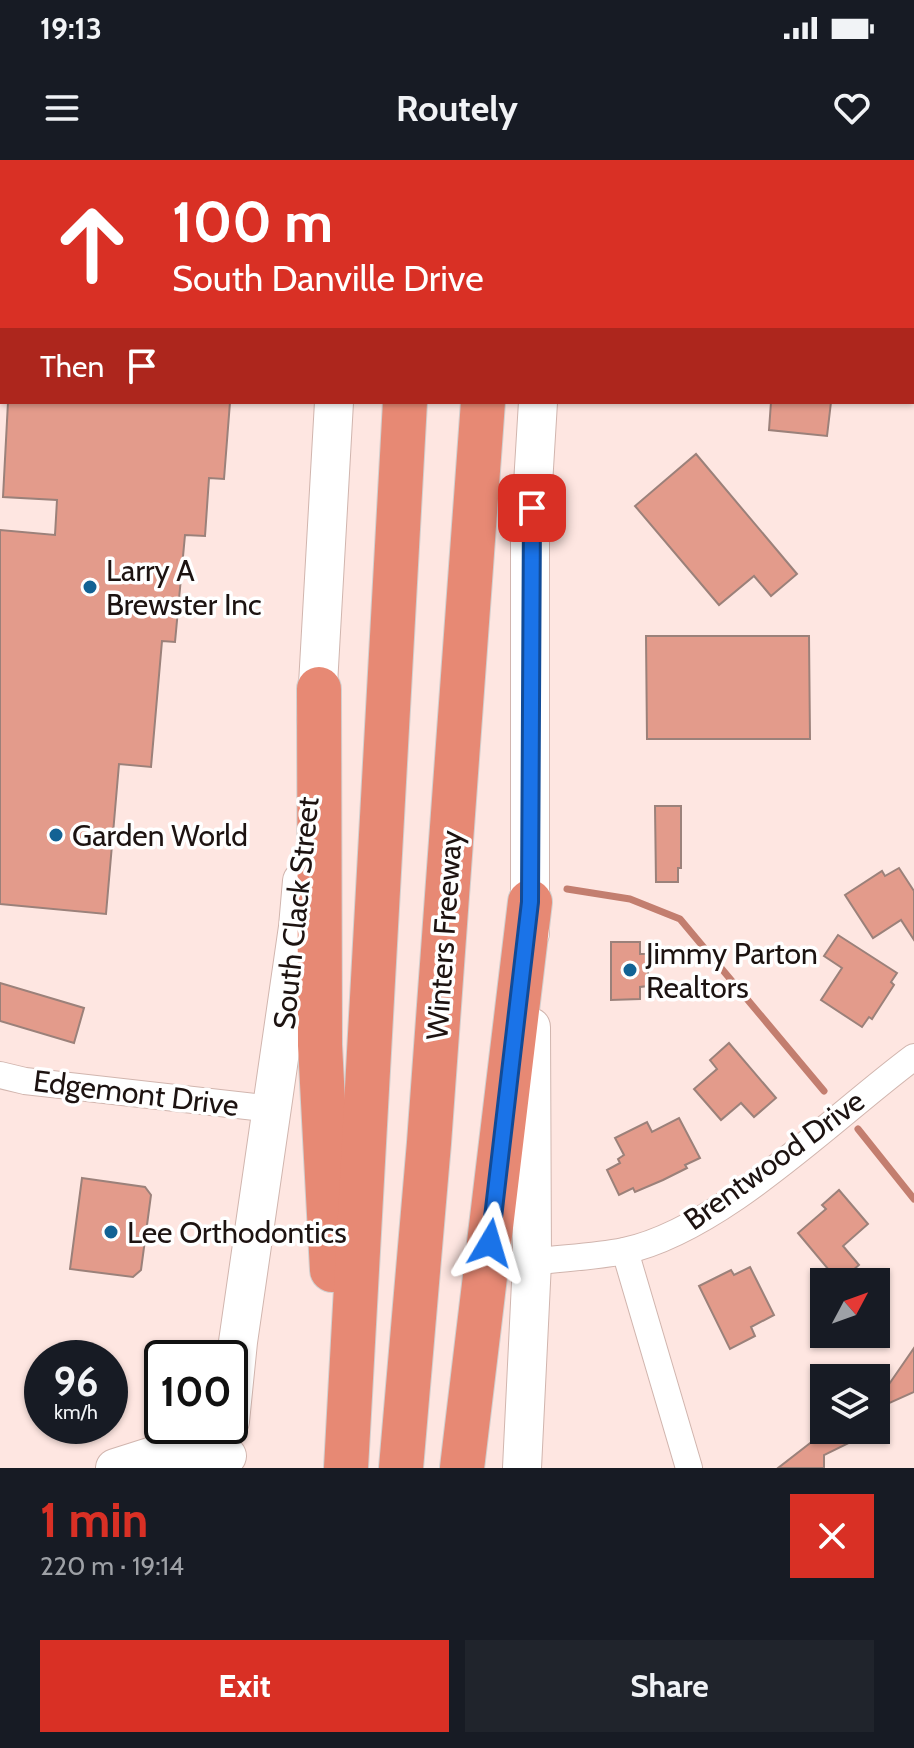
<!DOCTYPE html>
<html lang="en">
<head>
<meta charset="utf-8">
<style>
	body { margin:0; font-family:Cabin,sans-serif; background:#20242c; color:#f1f3f6; height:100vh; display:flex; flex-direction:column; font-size:30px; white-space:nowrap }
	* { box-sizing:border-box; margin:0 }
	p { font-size:26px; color:#9ea1a6 }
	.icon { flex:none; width:44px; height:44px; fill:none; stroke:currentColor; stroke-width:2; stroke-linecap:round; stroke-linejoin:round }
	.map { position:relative; height:1308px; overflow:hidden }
	.drawer { display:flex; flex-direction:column; background:#171b24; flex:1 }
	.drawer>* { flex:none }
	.top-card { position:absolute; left:0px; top:0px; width:914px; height:244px; box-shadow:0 2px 6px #0004; background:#d93025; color:#fff; overflow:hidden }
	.needle { width:52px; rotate:49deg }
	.controls { position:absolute; left:810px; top:1108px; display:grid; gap:16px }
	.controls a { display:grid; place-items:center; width:80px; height:80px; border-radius:0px; background:#171b24; box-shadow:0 2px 6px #0004; font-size:40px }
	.speed { position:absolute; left:24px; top:1180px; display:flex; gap:16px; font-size:40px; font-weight:700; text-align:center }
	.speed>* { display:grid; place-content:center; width:104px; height:104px; border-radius:50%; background:#171b24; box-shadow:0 2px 6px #0004; line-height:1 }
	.speed small { font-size:20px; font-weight:400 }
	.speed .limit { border:4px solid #111; border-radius:12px; background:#fff; color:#111 }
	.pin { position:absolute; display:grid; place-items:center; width:68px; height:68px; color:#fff; margin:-34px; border-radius:16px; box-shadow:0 4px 12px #0006 }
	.me { position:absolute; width:88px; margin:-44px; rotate:7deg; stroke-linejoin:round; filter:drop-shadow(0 0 6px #0008) }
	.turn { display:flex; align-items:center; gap:28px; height:168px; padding:0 40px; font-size:36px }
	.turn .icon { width:104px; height:104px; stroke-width:2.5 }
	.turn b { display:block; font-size:56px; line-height:68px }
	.then { display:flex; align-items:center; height:76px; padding:0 40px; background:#0003; gap:16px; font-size:30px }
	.round { display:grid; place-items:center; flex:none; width:84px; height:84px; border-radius:0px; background:#20242c }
	.overview { display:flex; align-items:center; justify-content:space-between; height:136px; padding:0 40px }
	h1 { font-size:48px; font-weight:800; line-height:60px; color:#d93025 }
	.button { display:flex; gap:16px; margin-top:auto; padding:16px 40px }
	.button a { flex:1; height:92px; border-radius:0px; background:#d93025; color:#fff; font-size:32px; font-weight:800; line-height:92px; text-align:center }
	.button a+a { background:#20242c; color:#f1f3f6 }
	.status { display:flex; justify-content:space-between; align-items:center; height:56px; padding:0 40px; background:#171b24; direction:ltr }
	.status svg { height:22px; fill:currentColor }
	header { display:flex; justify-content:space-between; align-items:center; height:104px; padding:0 40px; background:#171b24; font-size:36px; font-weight:800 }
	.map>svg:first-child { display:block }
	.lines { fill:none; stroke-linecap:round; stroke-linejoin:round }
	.stream { stroke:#c37e6f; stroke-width:7 }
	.building { fill:#e39b8b; stroke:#9b817a; stroke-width:2 }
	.street-casing { stroke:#d1b5ae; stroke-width:28 }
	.secondary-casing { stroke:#d1b5ae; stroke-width:40 }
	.highway-casing { stroke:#d2d0cf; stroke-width:46 }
	.street { stroke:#fff; stroke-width:26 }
	.secondary { stroke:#fff; stroke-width:38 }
	.highway { stroke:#e78974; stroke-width:44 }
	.route-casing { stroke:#114b97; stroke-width:20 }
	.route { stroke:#1a73e8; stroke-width:14 }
	.poi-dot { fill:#136294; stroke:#fff; stroke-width:3 }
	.labels { text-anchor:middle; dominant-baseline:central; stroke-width:7; stroke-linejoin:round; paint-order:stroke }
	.poi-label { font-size:30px; fill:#1d1311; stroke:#fff; text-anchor:start }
	.street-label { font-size:30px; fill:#1d1311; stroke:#fff }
</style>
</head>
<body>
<div class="status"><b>19:13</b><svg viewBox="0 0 49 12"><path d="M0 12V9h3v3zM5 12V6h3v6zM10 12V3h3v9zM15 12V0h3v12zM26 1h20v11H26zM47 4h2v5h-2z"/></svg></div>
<header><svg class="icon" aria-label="menu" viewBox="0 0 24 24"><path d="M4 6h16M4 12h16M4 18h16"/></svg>Routely<svg class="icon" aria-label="heart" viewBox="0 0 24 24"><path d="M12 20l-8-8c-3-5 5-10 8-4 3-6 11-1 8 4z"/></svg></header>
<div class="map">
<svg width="914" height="1308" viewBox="0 0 914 1308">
	<rect width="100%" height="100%" fill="#fee6e1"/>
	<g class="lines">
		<g class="stream">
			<path d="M 567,729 L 630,739 L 680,759 L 824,931"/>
			<path d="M 858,969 L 914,1039"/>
		</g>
	</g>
	<g class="building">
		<path d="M 8,242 L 230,242 L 224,319 L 209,318 L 205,376 L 185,375 L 175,482 L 162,481 L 151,607 L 119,604 L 106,754 L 0,744 L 0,370 L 55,375 L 57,340 L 3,337 Z"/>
		<path d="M 771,242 L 831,242 L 827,276 L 769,270 Z"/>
		<path d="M 696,294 L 797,414 L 771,436 L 754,416 L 719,445 L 635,346 Z"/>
		<path d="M 646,476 L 809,476 L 810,579 L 647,579 Z"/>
		<path d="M 655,646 L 681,646 L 681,708 L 678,708 L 678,722 L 656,722 Z"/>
		<path d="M 899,708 L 914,731 L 914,780 L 901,760 L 873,778 L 845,735 L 882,711 L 885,716 Z"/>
		<path d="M 838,775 L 897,813 L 891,822 L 894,825 L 872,859 L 869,857 L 862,867 L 821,840 L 842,808 L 824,796 Z"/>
		<path d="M 611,782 L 640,782 L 640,794 L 648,794 L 648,826 L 640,827 L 640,839 L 611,840 Z"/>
		<path d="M 0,823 L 84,848 L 74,883 L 0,861 Z"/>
		<path d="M 729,883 L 776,938 L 754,957 L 741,943 L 721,960 L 694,929 L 717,909 L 710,900 Z"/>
		<path d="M 679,958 L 700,998 L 685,1005 L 687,1008 L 663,1020 L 635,1032 L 633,1028 L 619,1035 L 607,1010 L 620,1003 L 618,999 L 624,995 L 615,978 L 647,962 L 652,972 Z"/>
		<path d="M 82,1018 L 145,1027 L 151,1035 L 141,1110 L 133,1117 L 70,1109 Z"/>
		<path d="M 839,1030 L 868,1064 L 843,1086 L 859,1105 L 839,1122 L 798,1073 L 826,1049 L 822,1045 Z"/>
		<path d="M 750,1107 L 774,1155 L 751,1167 L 755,1176 L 730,1189 L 699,1126 L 731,1110 L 734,1115 Z"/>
		<path d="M 914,1188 L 914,1232 L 876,1249 L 876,1243 Z"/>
		<path d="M 827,1270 L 875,1270 L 824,1295 L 824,1308 L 778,1308 Z"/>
	</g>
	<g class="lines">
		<defs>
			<g id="street">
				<path d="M 0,915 L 25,921 L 272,949"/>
				<path d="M 625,1091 L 689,1308"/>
				<path d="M 532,1102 C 562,1098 594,1097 624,1091 C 722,1070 833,957 914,897"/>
			</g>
			<g id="secondary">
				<path d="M 784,0 L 801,2"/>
				<path d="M 348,2 L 348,0"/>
				<path d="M 560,2 L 560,0"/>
				<path d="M 912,15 L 914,15"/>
				<path d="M 316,560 L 334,242"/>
				<path d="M 530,773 L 530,374 L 538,242"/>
				<path d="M 230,1261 L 238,1182 L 298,767 L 302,721"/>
				<path d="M 115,1308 L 159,1294 L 227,1296"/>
				<path d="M 522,1308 L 532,1102 L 531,867"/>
			</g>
			<g id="highway">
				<path d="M 422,2 L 422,0"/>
				<path d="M 501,2 L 501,0"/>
				<path d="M 319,529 L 320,885 L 332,1110"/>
				<path d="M 346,1308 L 405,242"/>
				<path d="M 401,1308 L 429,983 L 483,242"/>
				<path d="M 462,1308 L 530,742"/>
			</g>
		</defs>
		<use href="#street" class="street-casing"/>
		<use href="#secondary" class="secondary-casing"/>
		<use href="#highway" class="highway-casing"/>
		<use href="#street" class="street"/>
		<use href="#secondary" class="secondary"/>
		<use href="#highway" class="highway"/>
	</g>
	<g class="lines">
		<defs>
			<path id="route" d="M 490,1083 L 530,742 L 532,348"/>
		</defs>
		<use href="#route" class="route-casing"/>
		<use href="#route" class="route"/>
	</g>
	<g class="poi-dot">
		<circle cx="90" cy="427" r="8"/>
		<circle cx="56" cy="675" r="8"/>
		<circle cx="630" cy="810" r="8"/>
		<circle cx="111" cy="1072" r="8"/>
	</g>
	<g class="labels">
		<g class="poi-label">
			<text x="106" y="410">Larry A<tspan x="106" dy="34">Brewster Inc</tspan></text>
			<text x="72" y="675">Garden World</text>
			<text x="646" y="793">Jimmy Parton<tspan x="646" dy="34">Realtors</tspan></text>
			<text x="127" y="1072">Lee Orthodontics</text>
		</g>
		<g class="street-label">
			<text transform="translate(296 753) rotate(-84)">South Clack Street</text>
			<text transform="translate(444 775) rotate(-86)">Winters Freeway</text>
			<text transform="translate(136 933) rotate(7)">Edgemont Drive</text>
			<text transform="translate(774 1000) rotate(-36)">Brentwood Drive</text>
		</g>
	</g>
</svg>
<div class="controls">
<a><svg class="needle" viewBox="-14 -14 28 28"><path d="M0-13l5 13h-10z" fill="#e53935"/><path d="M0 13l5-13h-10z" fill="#9ea1a6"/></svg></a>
<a><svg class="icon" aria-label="layers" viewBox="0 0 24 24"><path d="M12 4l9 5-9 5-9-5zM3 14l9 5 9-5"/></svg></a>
</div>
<div class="speed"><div>96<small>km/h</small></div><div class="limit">100</div></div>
<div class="pin" style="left:532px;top:348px;background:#d93025"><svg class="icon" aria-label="arrive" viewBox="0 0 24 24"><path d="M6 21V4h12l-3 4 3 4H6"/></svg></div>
<svg class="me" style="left:490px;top:1083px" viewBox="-20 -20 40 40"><path d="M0-17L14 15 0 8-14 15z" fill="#1a73e8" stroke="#fff" stroke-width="4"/></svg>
<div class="top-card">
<div class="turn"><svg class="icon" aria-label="ahead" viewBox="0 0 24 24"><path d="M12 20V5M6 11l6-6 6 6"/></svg><div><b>100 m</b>South Danville Drive</div></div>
<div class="then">Then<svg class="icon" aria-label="arrive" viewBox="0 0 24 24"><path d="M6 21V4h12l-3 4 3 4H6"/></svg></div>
</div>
</div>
<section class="drawer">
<div class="overview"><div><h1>1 min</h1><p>220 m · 19:14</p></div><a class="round" style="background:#d93025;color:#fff"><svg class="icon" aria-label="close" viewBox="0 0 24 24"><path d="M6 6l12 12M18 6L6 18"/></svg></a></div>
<div class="button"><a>Exit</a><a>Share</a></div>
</section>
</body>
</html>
